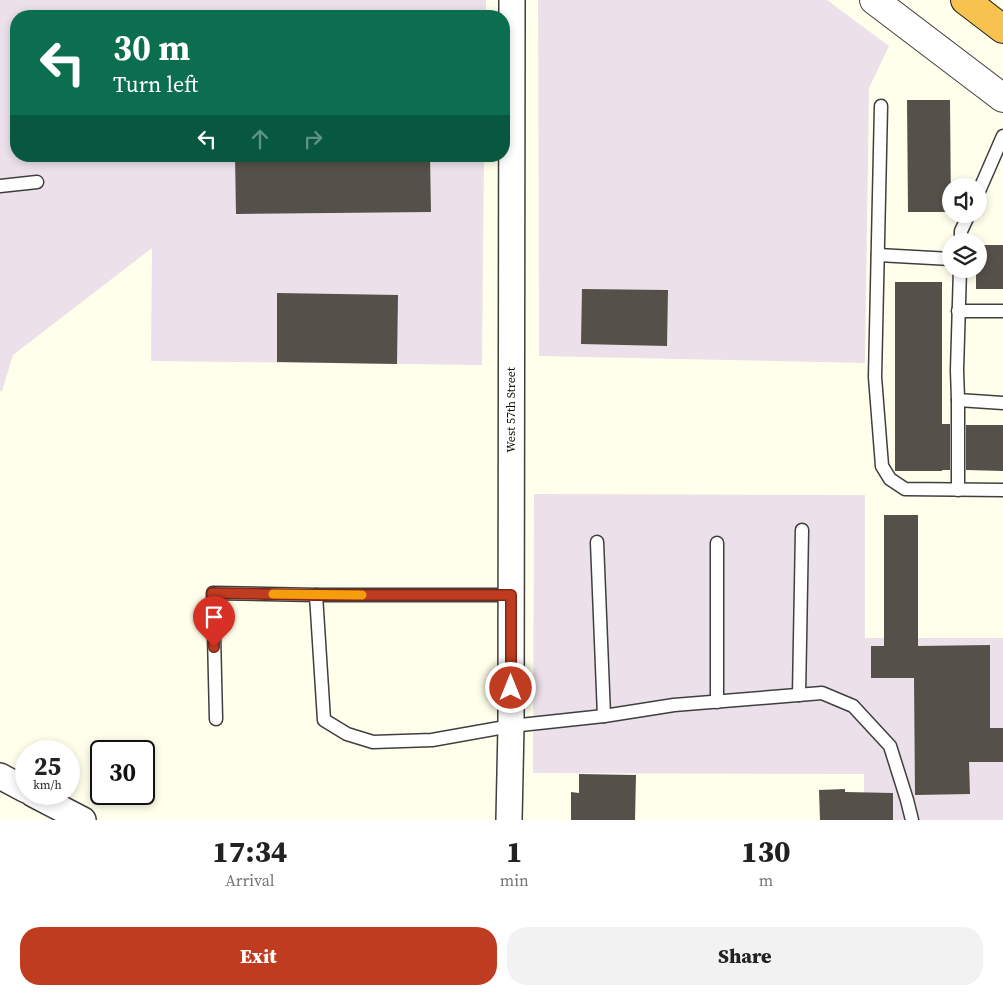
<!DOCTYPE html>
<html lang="en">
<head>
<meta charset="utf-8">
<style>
	body { margin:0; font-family:"Source Serif 4",serif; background:#f2f2f2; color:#222; height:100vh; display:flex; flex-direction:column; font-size:19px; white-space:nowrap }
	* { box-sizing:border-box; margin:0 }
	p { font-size:16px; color:#767676 }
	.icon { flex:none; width:28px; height:28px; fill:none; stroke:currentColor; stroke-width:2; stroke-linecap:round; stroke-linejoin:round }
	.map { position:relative; height:820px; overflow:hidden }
	.details { display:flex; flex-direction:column; background:#fff; flex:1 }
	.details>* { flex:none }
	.hud { position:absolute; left:10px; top:10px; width:500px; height:152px; border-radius:20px; box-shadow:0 2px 8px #0003; background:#0b6e4f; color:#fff; overflow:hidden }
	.fabs { position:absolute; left:942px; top:178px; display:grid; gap:10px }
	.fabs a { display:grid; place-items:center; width:45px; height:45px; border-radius:50%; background:#fff; box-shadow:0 2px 8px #0003; font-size:25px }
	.speed { position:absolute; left:15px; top:740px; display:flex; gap:10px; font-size:25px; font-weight:700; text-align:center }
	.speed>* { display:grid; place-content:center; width:65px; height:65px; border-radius:50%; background:#fff; box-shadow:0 2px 8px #0003; line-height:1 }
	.speed small { font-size:12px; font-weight:400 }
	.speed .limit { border:2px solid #111; border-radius:8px; background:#fff; color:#111 }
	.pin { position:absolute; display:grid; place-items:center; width:42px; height:42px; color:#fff; margin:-51px -21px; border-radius:50% 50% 50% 0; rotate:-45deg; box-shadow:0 0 5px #0007 }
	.pin .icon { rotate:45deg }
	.me { position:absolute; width:55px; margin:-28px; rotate:0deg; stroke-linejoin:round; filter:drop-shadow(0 0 4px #0008) }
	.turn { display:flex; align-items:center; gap:18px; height:105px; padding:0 20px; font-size:22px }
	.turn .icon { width:65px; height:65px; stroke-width:2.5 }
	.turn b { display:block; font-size:35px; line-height:42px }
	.lanes { display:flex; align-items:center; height:48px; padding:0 20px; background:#0003; justify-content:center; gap:25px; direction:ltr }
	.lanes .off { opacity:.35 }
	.eta { display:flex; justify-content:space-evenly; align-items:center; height:85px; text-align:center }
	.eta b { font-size:30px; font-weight:800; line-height:35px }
	.cta { display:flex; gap:10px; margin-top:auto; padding:10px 20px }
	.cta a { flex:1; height:58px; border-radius:20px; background:#c03c21; color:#fff; font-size:20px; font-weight:800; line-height:58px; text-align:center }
	.cta a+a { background:#f2f2f2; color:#222 }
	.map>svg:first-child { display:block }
	.industrial { fill:#ece0ea }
	.building { fill:#555049 }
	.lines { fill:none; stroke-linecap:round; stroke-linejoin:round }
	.service-casing { stroke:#3f3f3f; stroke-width:15 }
	.minor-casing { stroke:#3f3f3f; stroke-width:28 }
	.tertiary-casing { stroke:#3f3f3f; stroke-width:30 }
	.motorway-casing { stroke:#1d1d1d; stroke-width:30 }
	.service { stroke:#fff; stroke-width:12 }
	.minor { stroke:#fff; stroke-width:25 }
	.tertiary { stroke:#fff; stroke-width:28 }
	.motorway { stroke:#f8c251; stroke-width:28 }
	.route-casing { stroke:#7d2715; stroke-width:12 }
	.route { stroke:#c03c21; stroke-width:9 }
	.slow { stroke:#f59e0b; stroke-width:9 }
	.labels { text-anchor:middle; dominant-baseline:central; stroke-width:5; stroke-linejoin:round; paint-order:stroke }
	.street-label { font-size:12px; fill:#0c0c0c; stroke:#fff }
</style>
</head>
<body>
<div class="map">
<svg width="1003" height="820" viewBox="0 0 1003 820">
	<rect width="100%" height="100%" fill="#ffffec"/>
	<g class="industrial">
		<path d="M 0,0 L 486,0 L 486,16 L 16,16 L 16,156 L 484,156 L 482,365 L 151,361 L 152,248 L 13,355 L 2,391 L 0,391 Z"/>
		<path d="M 538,0 L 827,0 L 889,46 L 869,88 L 865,363 L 539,356 Z"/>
		<path d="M 534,494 L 865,495 L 865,638 L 1003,638 L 1003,820 L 864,820 L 864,774 L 533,773 Z"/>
	</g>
	<g class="building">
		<path d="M 907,100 L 950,100 L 951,212 L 908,212 Z"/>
		<path d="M 235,156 L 430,156 L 431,212 L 236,214 Z"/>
		<path d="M 979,245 L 1003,245 L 1003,289 L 976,289 L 976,269 L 979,269 Z"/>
		<path d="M 895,282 L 942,282 L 942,424 L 950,424 L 950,470 L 942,470 L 942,471 L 895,471 Z"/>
		<path d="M 582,289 L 668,290 L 667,346 L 581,344 Z"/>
		<path d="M 277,293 L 398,295 L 397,364 L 277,362 Z"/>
		<path d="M 966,425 L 1003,425 L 1003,471 L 966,470 Z"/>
		<path d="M 884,515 L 918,515 L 918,646 L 990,645 L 990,728 L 1003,728 L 1003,762 L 969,762 L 970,794 L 915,795 L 914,678 L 871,678 L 871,646 L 884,646 Z"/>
		<path d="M 579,774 L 636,775 L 635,820 L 571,820 L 571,792 L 579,793 Z"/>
		<path d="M 845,789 L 845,792 L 893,793 L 893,820 L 820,820 L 819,790 Z"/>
	</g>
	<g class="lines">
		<defs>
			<g id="service">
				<path d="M 881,106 L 875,377 L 882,466 L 890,479 L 905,489 L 1003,490"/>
				<path d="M 0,186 L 37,182"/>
				<path d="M 979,191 L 1003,136"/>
				<path d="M 961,241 L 961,231 L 969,214"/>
				<path d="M 878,255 L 951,259"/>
				<path d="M 960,269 L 957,370 L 958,400 L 1003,403"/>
				<path d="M 958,311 L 1003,311"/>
				<path d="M 958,400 L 958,490"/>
				<path d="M 597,542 L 604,716"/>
				<path d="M 316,595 L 511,595"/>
				<path d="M 799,695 L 802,530"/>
				<path d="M 717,702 L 717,543"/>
				<path d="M 216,719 L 213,593 L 316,595 L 324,720 L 347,734 L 373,742 L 432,740 L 511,726 L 604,716 L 674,705 L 822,693 L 853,706 L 890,746 L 907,800 L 912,820"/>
			</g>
			<g id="minor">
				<path d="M 0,776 L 26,790"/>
				<path d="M 33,794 L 83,820"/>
				<path d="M 509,820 L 511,726 L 512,0"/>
			</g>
			<path id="tertiary" d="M 874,0 L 1003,98"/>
			<path id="motorway" d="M 965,0 L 1003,29"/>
		</defs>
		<use href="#service" class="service-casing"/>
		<use href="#minor" class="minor-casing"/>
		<use href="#tertiary" class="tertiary-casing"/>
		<use href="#motorway" class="motorway-casing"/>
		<use href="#service" class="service"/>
		<use href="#minor" class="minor"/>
		<use href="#tertiary" class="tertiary"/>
		<use href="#motorway" class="motorway"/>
	</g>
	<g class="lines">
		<defs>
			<path id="route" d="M 214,647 L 212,593 L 316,595 L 511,595 L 511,688"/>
		</defs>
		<use href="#route" class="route-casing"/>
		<use href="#route" class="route"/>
		<path class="slow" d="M 273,594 L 362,595"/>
	</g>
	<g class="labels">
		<g class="street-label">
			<text transform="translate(511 410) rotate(-90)">West 57th Street</text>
		</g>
	</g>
</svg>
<div class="fabs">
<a><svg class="icon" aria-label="sound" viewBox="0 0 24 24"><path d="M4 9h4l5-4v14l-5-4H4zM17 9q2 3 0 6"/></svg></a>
<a><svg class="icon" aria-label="layers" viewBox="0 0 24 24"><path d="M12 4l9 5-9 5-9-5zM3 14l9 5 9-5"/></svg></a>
</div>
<div class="speed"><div>25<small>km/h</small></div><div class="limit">30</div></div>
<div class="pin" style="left:214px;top:647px;background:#d93025"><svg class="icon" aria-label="arrive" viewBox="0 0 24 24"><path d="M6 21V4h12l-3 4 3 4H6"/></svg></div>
<svg class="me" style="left:511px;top:688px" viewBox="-20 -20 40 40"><circle r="17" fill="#c03c21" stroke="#fff" stroke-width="3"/><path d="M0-11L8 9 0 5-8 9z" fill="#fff"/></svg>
<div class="hud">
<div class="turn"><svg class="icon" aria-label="left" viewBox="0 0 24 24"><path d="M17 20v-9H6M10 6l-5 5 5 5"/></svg><div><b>30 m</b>Turn left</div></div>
<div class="lanes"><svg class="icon" aria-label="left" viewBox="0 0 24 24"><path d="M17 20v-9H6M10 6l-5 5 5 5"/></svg><svg class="icon off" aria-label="ahead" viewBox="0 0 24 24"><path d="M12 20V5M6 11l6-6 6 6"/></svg><svg class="icon off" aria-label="right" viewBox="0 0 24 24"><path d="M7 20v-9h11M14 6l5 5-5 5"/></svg></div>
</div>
</div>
<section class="details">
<div class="eta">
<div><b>17:34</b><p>Arrival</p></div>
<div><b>1</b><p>min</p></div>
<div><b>130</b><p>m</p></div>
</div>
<div class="cta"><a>Exit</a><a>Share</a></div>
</section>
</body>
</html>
